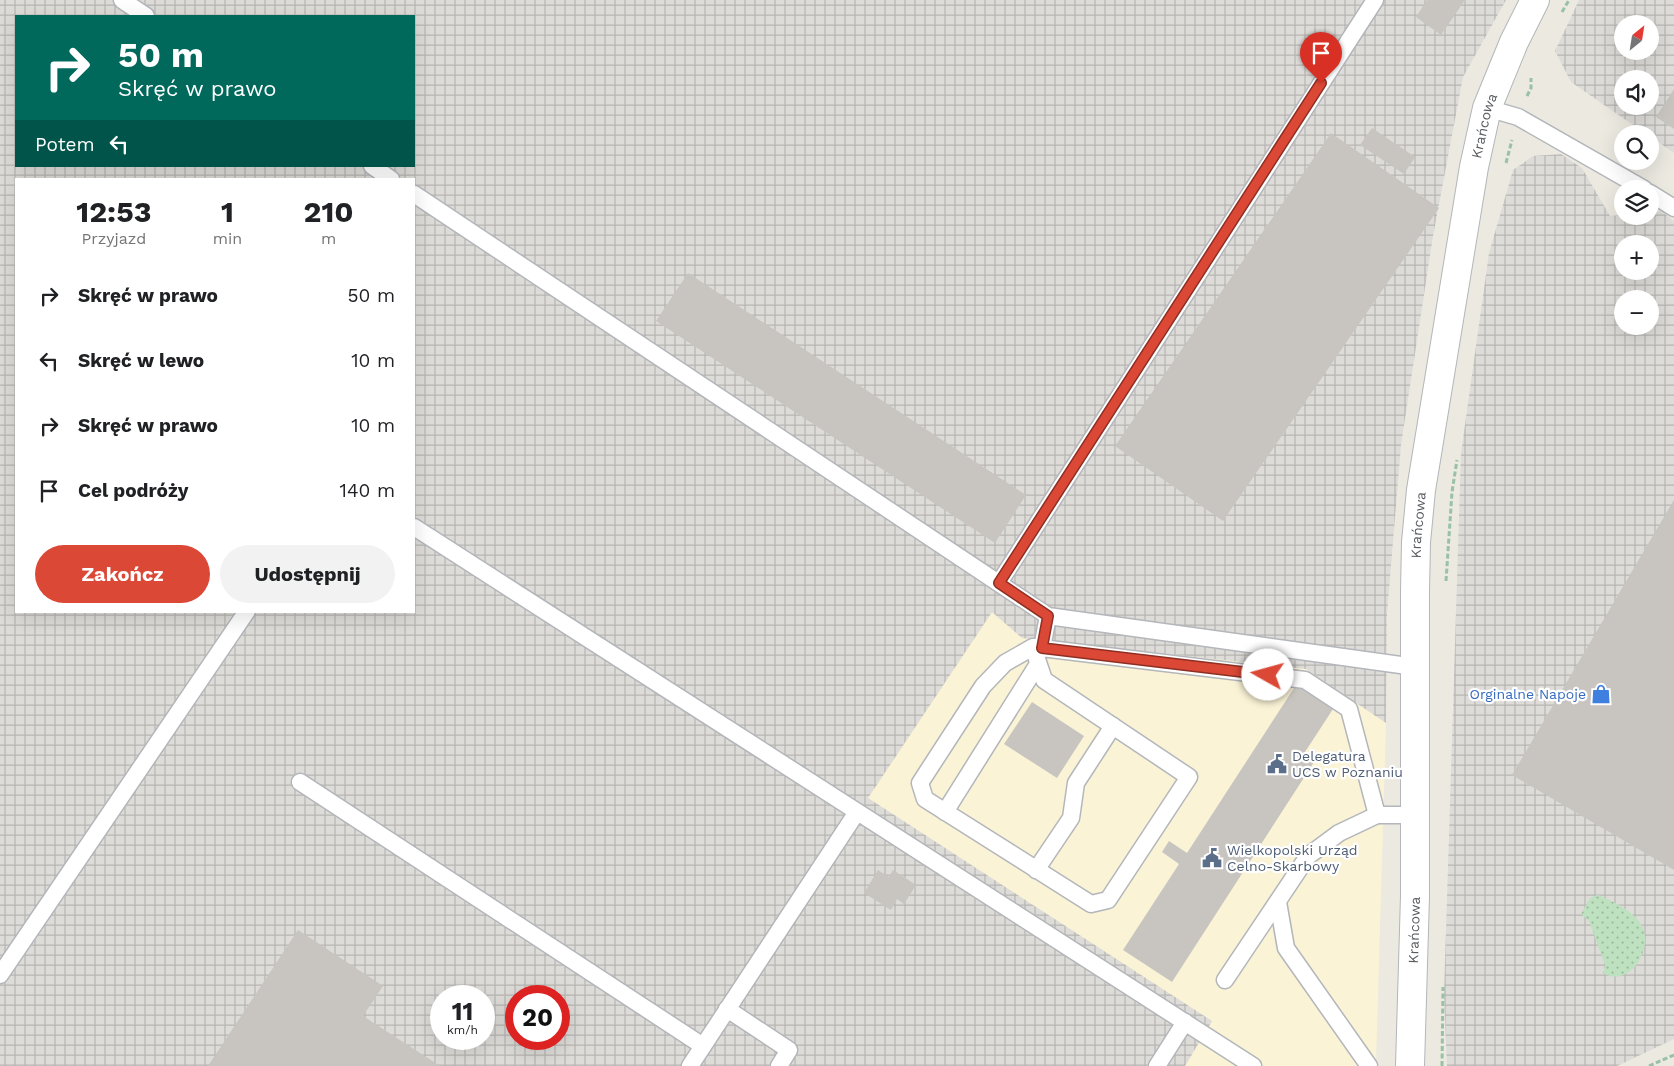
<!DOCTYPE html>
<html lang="pl">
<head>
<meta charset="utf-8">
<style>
	body { margin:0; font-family:"Work Sans",sans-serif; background:#f2f2f2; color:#202124; height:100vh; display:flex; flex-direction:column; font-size:19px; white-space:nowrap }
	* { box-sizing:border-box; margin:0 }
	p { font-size:16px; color:#757577 }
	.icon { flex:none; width:28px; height:28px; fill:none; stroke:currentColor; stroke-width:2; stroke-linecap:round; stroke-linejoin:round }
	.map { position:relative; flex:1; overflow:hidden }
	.sheet { position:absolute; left:15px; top:178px; width:400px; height:435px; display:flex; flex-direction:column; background:#fff; border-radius:0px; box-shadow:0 5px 20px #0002 }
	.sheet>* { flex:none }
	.guide { position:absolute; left:15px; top:15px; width:400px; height:152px; border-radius:0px; box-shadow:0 5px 20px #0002; background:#00695c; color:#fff; overflow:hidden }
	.needle { width:32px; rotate:30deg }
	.buttons { position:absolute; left:1614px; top:15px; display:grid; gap:10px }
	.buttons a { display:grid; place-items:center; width:45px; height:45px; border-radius:50%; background:#fff; box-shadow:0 5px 20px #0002; font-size:25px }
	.speed { position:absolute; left:430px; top:985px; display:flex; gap:10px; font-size:25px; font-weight:700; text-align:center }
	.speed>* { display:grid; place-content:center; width:65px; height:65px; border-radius:50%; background:#fff; box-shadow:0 5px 20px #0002; line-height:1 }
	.speed small { font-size:12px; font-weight:400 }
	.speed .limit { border:8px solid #d22; background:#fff; color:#111 }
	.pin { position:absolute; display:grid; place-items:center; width:42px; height:42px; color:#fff; margin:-51px -21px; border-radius:50% 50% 50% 0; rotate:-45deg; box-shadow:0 0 5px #0007 }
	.pin .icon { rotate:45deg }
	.me { position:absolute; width:55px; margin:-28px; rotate:277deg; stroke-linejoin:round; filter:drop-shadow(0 0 4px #0008) }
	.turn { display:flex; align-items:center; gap:18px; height:105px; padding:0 20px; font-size:22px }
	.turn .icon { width:65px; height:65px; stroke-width:2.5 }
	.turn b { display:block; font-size:35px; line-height:42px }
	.then { display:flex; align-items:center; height:48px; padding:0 20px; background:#0003; gap:10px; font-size:19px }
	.eta { display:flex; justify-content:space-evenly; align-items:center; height:85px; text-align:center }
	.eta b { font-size:30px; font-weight:700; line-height:35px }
	.action { display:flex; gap:10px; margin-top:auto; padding:10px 20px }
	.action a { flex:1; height:58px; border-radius:30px; background:#db4836; color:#fff; font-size:20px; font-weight:700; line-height:58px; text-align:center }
	.action a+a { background:#f2f2f2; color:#202124 }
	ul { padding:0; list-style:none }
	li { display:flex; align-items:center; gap:15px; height:65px; padding:0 20px }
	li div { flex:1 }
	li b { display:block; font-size:19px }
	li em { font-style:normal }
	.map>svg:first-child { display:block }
	.commercial { fill:#faf3d6 }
	.industrial { fill:url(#industrial-grid); fill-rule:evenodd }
	.grass { fill:url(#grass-dots) }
	.building { fill:#c8c5c0 }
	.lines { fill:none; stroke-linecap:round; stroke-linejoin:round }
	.service-casing { stroke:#b3b6ba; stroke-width:19 }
	.tertiary-casing { stroke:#b3b6ba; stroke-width:30 }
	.path { stroke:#98c1a5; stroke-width:3; stroke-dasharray:5 2.5; stroke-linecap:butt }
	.service { stroke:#fff; stroke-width:16 }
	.tertiary { stroke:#fff; stroke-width:28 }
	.route-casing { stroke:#8e2f23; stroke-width:12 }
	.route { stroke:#db4836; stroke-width:9 }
	.labels { text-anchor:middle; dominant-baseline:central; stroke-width:4.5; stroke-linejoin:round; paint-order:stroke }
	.street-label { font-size:14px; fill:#595c60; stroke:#fff }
	.shop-label { font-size:14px; fill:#366cbe; stroke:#fff; text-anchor:end }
	.service-label { font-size:14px; fill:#4e5e75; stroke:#fff; text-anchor:start }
</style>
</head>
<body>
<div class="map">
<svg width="1674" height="1066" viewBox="0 0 1674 1066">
	<defs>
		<pattern id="industrial-grid" width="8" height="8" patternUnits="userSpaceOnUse" patternTransform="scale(1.25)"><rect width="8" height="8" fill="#dedcd8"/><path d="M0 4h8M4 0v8" fill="none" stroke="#b7b6b3"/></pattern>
		<pattern id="grass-dots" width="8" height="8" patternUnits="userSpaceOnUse" patternTransform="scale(1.25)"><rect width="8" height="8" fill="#bee1bf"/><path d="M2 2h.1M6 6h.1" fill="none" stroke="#9dba9f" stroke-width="1.8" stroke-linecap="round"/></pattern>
	</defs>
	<rect width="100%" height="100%" fill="#ebe9e0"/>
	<path class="commercial" d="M 992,612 L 1022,638 L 1306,669 L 1386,723 L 1376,1066 L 1185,1066 L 1212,1021 L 868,798 Z"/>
	<g class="industrial">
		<path d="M 0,0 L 1506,0 L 1463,77 L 1433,236 L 1401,445 L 1387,614 L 1386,723 L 1306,669 L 1022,638 L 992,612 L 868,798 L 1212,1021 L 1185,1066 L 0,1066 ZM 16,16 L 414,16 L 414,166 L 16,166 ZM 16,179 L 414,179 L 414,611 L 16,611 ZM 441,996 L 484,996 L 484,1039 L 441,1039 ZM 516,996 L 559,996 L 559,1039 L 516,1039 Z"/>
		<path d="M 1579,0 L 1674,0 L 1674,153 L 1650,136 L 1650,134 L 1646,134 L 1571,82 L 1555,51 ZM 1622,24 L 1650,24 L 1650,51 L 1622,51 ZM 1622,79 L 1650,79 L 1650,106 L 1622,106 Z"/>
		<path d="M 1561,154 L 1582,168 L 1610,216 L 1622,215 L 1622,216 L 1650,216 L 1650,212 L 1661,211 L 1674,221 L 1674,1039 L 1617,1066 L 1447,1066 L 1444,994 L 1461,453 L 1489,253 L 1513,170 L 1533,156 ZM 1622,244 L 1650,244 L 1650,271 L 1622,271 ZM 1622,299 L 1650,299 L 1650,326 L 1622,326 Z"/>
	</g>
	<path class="grass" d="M 1598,895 C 1614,902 1633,910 1642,926 C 1654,948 1630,989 1603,973 L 1605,965 L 1589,921 L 1581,914 L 1590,898 Z"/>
	<g class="building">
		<path d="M 1427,0 L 1465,0 L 1441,35 L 1416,17 Z"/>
		<path d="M 1674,89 L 1674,129 L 1656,117 Z"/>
		<path d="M 1372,128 L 1415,157 L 1404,174 L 1360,145 Z"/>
		<path d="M 1331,133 L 1439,208 L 1223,521 L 1115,446 Z"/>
		<path d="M 688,273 L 1026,495 L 995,543 L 656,321 Z"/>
		<path d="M 1674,500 L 1674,870 L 1512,775 Z"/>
		<path d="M 1296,685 L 1333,709 L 1305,752 L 1316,759 L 1172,982 L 1123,950 L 1179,864 L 1162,852 L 1169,841 L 1187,853 Z"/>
		<path d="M 1032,702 L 1084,736 L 1057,778 L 1004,744 Z"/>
		<path d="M 878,870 L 889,877 L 893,870 L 916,885 L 904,904 L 897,899 L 891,910 L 864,893 Z"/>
		<path d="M 298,930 L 383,986 L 363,1016 L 440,1066 L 208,1066 Z"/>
	</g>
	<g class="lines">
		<defs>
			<g id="service">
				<path d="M 122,0 L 146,16"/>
				<path d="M 1487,108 L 1518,117 L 1644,189"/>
				<path d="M 372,166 L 391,179"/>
				<path d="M 1650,193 L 1674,208"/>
				<path d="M 414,194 L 1048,616 L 1415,667"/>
				<path d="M 414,527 L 1253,1066"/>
				<path d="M 999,583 L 1375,0"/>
				<path d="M 1033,647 L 1044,680 L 1189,777 L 1108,900 L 1091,904 L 925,799 L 920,783 L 983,686 L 1005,663 L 1033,647 L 1305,680 L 1349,709 L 1377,815"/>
				<path d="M 1042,648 L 1048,616"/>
				<path d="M 300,782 L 703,1046"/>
				<path d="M 945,812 L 1038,664"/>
				<path d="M 1036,870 L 1071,818 L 1076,783 L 1113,726"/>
				<path d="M 1278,902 L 1286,948 L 1369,1066"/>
				<path d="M 0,975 L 247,611"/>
				<path d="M 1225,980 L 1308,856 L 1339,833 L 1377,815 L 1414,815"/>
				<path d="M 727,1009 L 789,1050 L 779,1066"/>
				<path d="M 690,1066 L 857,812"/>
				<path d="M 1157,1066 L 1185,1022"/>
			</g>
			<g id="tertiary">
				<path id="s1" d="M 1410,1066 L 1415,896 L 1415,591 L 1416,542 L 1421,490 L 1474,167 L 1487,108 L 1514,42 L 1535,0"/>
			</g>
		</defs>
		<use href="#service" class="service-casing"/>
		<use href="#tertiary" class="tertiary-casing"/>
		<g class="path">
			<path d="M 1562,12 L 1569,0"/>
			<path d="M 1527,96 L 1531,88 L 1531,78"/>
			<path d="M 1506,163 L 1512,140"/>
			<path d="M 1446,581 L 1452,492 L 1457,460"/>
			<path d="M 1442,1066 L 1443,987"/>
			<path d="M 1649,1066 L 1674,1055"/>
		</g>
		<use href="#service" class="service"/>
		<use href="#tertiary" class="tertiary"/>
	</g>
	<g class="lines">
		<defs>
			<path id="route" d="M 1268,675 L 1042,648 L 1048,616 L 999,583 L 1321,83"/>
		</defs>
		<use href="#route" class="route-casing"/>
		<use href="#route" class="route"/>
	</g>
	<defs>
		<symbol id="shop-bare" viewBox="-9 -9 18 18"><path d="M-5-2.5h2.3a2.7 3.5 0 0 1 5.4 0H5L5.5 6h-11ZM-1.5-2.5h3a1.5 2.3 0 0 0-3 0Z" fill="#3f7fe0" stroke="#fff" stroke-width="2.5" paint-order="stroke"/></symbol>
		<symbol id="civic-bare" viewBox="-9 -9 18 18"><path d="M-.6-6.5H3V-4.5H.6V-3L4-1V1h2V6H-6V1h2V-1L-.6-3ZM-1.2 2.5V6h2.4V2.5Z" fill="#5c6f8a" stroke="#fff" stroke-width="2.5" paint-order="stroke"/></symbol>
	</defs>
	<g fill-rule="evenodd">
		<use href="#shop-bare" x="1587" y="680" width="28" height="28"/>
		<use href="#civic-bare" x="1263" y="750" width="28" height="28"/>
		<use href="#civic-bare" x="1198" y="844" width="28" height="28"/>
	</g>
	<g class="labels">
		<g class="street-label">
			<text stroke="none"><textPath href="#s1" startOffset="946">Krańcowa</textPath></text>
			<text stroke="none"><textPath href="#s1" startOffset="541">Krańcowa</textPath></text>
			<text stroke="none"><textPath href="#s1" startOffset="136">Krańcowa</textPath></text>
		</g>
		<g class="shop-label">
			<text x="1586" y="694">Orginalne Napoje</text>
		</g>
		<g class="service-label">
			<text x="1292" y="756">Delegatura<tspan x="1292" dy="16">UCS w Poznaniu</tspan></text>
			<text x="1227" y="850">Wielkopolski Urząd<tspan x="1227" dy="16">Celno-Skarbowy</tspan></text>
		</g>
	</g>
</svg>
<div class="buttons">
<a><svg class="needle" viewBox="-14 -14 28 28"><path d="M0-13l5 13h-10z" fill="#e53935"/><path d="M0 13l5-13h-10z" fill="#757577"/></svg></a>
<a><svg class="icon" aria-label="sound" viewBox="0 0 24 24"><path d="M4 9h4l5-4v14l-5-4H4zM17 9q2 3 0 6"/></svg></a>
<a><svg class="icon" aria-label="search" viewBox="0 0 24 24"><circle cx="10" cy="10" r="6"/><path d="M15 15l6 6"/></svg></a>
<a><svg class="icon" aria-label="layers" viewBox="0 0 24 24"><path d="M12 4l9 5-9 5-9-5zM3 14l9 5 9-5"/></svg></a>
<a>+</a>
<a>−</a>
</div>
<div class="speed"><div>11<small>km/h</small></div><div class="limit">20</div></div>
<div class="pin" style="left:1321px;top:83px;background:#d93025"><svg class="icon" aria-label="arrive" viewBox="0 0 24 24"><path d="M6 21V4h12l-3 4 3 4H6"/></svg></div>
<svg class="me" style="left:1268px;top:675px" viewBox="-20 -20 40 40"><circle r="19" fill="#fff"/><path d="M0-13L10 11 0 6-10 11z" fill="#db4836"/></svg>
<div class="guide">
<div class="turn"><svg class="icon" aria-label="right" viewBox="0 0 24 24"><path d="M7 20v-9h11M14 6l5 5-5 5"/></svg><div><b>50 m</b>Skręć w prawo</div></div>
<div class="then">Potem<svg class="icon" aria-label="left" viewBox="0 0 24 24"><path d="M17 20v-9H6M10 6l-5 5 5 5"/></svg></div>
</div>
<section class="sheet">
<div class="eta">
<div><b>12:53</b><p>Przyjazd</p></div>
<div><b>1</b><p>min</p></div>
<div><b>210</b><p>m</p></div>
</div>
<ul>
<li><svg class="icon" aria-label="right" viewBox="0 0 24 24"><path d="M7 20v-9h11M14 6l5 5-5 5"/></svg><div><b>Skręć w prawo</b></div><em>50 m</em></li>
<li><svg class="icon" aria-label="left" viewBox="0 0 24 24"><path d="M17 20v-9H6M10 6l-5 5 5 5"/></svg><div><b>Skręć w lewo</b></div><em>10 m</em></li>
<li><svg class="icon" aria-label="right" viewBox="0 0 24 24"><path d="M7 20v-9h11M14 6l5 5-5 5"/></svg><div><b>Skręć w prawo</b></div><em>10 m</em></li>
<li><svg class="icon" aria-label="arrive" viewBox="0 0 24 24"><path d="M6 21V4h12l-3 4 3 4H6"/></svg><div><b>Cel podróży</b></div><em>140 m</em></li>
</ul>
<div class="action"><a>Zakończ</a><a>Udostępnij</a></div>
</section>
</div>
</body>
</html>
